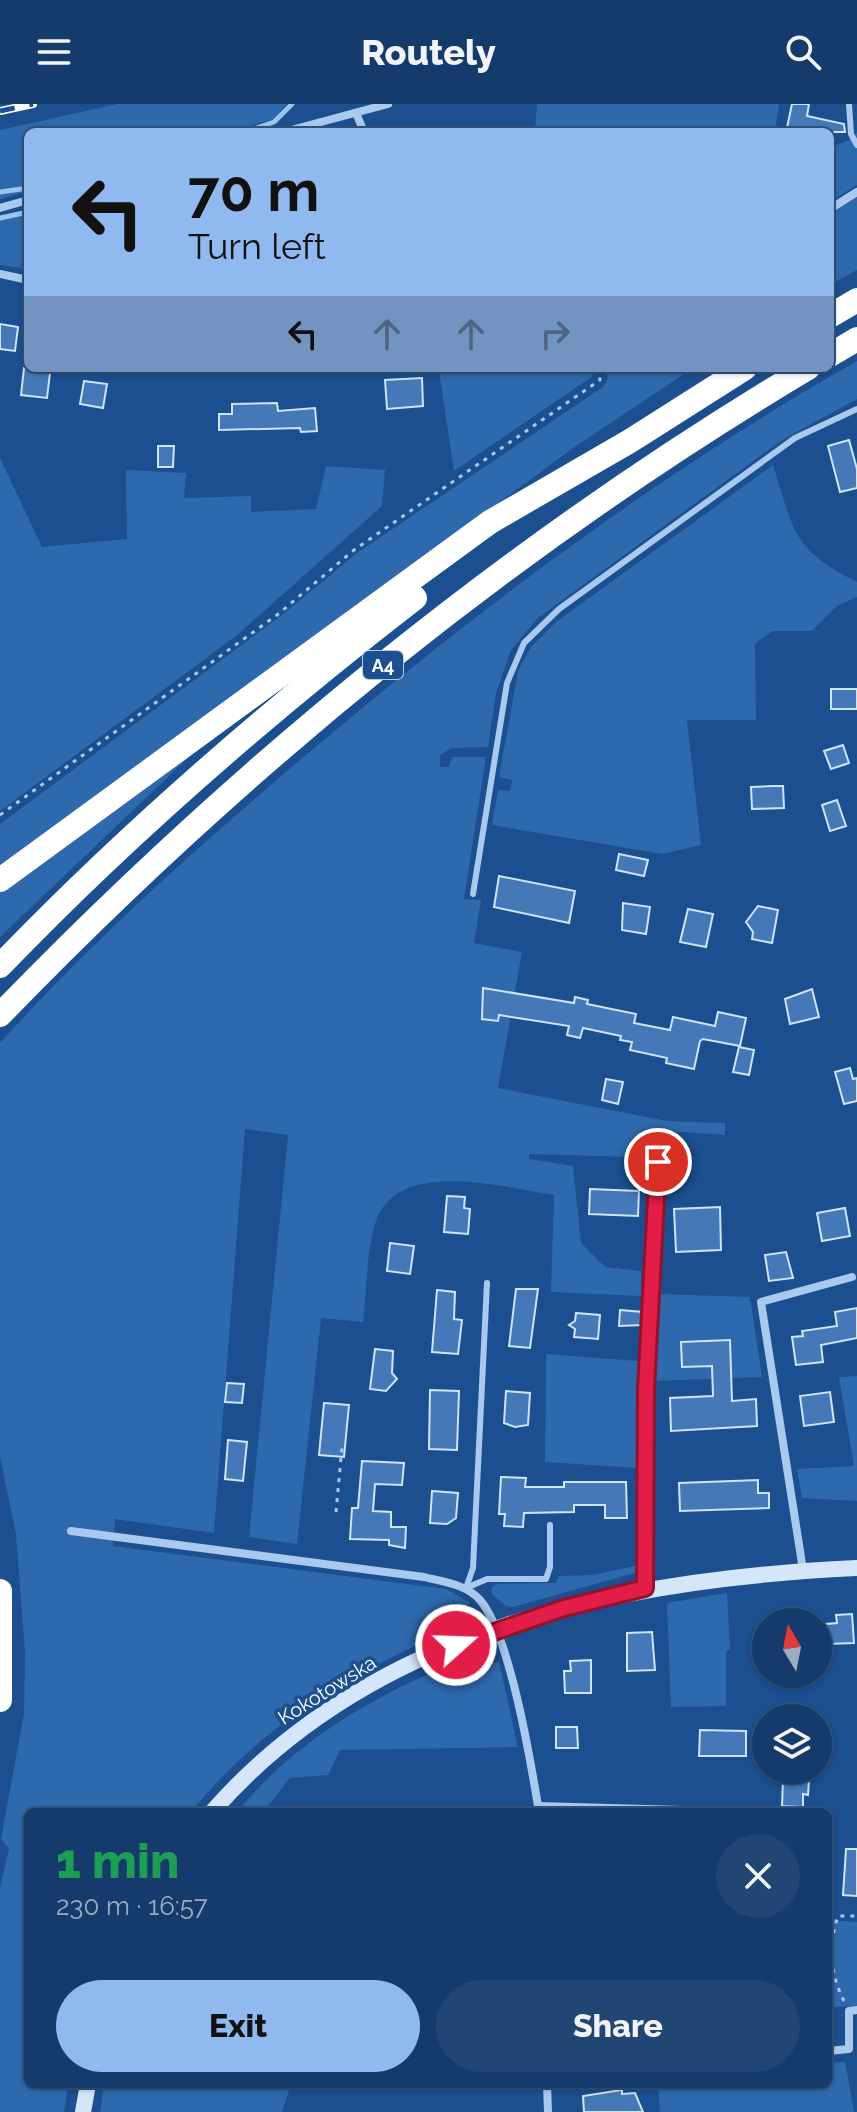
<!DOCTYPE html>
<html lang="en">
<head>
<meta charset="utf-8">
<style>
	body { margin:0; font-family:Raleway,sans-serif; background:#214673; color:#f1f3f6; height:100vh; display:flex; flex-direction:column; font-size:30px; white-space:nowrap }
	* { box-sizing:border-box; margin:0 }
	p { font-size:26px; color:#9dadc1 }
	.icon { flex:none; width:44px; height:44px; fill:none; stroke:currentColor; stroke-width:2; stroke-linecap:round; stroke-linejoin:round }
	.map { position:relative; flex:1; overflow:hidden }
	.sheet { position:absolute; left:24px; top:1704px; width:808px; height:280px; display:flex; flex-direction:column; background:#143b6b; border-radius:12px; box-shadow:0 2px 6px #0004,0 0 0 2px #33557e }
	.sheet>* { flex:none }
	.guide { position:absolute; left:24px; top:24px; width:810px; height:244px; border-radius:12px; box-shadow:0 2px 6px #0004,0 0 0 2px #33557e; background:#90b9f0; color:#111; overflow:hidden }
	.needle { width:52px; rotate:350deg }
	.controls { position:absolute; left:752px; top:1504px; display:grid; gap:16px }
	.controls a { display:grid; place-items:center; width:80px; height:80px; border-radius:50%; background:#143b6b; box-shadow:0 2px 6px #0004,0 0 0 2px #33557e; font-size:40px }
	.pin { position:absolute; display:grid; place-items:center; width:68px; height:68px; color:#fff; margin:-34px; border:4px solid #fff; border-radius:50%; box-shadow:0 2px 8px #0007 }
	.me { position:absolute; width:88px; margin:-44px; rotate:70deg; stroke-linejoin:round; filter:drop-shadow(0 0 6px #0008) }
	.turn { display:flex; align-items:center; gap:28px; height:168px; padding:0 32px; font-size:36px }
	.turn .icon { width:104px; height:104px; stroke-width:2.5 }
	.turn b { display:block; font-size:56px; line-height:68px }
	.lanes { display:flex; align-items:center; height:76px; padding:0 32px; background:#0003; justify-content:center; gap:40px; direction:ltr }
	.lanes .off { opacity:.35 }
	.round { display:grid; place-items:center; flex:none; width:84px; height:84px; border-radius:42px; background:#214673 }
	.head { display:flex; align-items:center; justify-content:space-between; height:136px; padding:0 32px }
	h1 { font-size:48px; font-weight:800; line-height:60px; color:#1e9e55 }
	.button { display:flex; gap:16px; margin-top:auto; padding:16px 32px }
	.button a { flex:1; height:92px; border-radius:48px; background:#90b9f0; color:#111; font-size:32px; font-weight:800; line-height:92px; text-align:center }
	.button a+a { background:#214673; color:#f1f3f6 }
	header { display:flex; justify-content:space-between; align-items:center; height:104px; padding:0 32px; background:#143b6b; font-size:36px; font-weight:800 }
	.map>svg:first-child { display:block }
	.green { fill:#2e69ad }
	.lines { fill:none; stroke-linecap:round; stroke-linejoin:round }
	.stream { stroke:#9cc4f0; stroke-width:5 }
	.building { fill:#4478b7; stroke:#cfe3fa; stroke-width:2 }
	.path { stroke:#a9c9ee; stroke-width:3; stroke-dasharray:4 6; stroke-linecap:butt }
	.lane { stroke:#a9c9ee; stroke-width:6 }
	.street { stroke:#a9c9ee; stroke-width:8 }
	.secondary { stroke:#d6e6fa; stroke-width:16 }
	.highway { stroke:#fff; stroke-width:24 }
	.rail-casing { stroke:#fff; stroke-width:8 }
	.rail { stroke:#1b4f8f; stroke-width:5; stroke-dasharray:15; stroke-linecap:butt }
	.route-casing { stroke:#92132f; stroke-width:20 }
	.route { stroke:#e11d48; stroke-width:14 }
	.labels { text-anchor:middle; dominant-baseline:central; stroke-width:7; stroke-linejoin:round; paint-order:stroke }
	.shield { fill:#1b4f8f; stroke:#bbcadd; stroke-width:2 }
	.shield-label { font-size:18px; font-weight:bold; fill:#fff }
	.street-label { font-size:20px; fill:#fff; stroke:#1b4f8f }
</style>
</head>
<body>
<header><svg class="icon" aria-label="menu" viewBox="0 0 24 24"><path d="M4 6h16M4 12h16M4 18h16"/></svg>Routely<svg class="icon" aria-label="search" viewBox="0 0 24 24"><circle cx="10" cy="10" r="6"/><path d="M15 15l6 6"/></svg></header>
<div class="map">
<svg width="857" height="2008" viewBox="0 0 857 2008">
	<rect width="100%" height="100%" fill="#1b4f8f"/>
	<g class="green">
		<path d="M 117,0 L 287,0 L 273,15 L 230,28 L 28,28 L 28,87 L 0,95 L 0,26 Z"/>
		<path d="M 537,0 L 779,0 L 775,28 L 535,28 Z"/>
		<path d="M 857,28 L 857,81 L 830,98 L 830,44 L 849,36 Z"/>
		<path d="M 857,93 L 857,166 L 830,181 L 830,110 Z"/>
		<path d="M 28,105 L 28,165 L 0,161 L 0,113 Z"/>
		<path d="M 857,257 L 857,295 L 782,336 L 538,514 L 511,546 L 496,589 L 488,643 L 452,644 L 440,651 L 440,663 L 449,663 L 452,653 L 486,653 L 464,795 L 481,796 L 474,839 L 522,848 L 498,984 L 667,1017 L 725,1019 L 725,1031 L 667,1027 L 665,1054 L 529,1050 L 529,1055 L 573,1062 L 581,1139 L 605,1163 L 641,1167 L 641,1192 L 551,1188 L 554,1091 C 504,1084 396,1052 375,1120 C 366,1150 367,1187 363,1218 L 321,1214 L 297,1440 L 249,1433 L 288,1031 L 245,1025 L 214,1429 L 115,1415 L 113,1442 L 446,1485 L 471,1499 L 466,1503 L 472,1514 L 464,1521 C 358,1564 264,1618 191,1708 L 28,1708 L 28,1980 L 68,1980 L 64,2008 L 0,2008 L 0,1784 L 9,1745 L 1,1735 L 24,1609 L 25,1548 L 16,1430 L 0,1353 L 0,939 C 90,839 191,749 294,661 C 469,512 656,371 857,257 Z"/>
		<path d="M 441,264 L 591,264 L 593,272 L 454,367 L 439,267 Z"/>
		<path d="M 605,264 L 693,264 L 576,342 L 0,763 L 0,720 L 282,511 L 357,449 L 603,283 L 608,274 Z"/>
		<path d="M 0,354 L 42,443 L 127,435 L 126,366 L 186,369 L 184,394 L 251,392 L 251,408 L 316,405 L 326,362 L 385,366 L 382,402 L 236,532 L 0,707 Z"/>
		<path d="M 773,361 C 794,426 791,445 857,478 L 857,493 L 838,501 L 812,527 L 772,527 L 755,540 L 756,616 L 687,616 L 701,741 L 662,750 L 492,721 L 498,686 L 510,687 L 512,676 L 499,673 L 518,567 L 531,543 L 556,518 Z"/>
		<path d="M 212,631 L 0,833 L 0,788 Z"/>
		<path d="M 658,1190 L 750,1193 L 762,1273 L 654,1277 Z"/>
		<path d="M 546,1250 L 638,1257 L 637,1364 L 545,1358 Z"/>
		<path d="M 857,1272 L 857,1397 L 802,1394 L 797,1365 L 854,1362 L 839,1273 Z"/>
		<path d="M 639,1461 L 638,1468 L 513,1503 L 506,1502 L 492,1490 L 491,1484 L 496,1480 L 556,1479 L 559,1472 L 593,1471 Z"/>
		<path d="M 727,1489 L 730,1545 L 726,1548 L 726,1602 L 671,1603 L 667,1499 Z"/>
		<path d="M 479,1548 L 491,1550 L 494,1559 L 499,1558 L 518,1643 L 340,1646 L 328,1671 L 290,1674 L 263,1708 L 237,1708 C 302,1629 386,1586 479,1548 Z"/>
		<path d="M 828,1816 L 857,1818 L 857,1902 L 834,1903 L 828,1861 Z"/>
		<path d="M 845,1958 L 854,2008 L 660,2008 L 658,1980 L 828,1980 L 828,1959 Z"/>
		<path d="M 104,1980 L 291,1980 L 282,2008 L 100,2008 Z"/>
	</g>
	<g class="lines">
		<g class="stream">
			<path d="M 245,28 L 274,18 L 292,0"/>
			<path d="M 333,28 L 339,26"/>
			<path d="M 0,88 L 28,84"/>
			<path d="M 0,114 L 28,108"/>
		</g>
	</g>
	<g class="building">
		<path d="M 792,0 L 809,0 L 807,12 L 844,20 L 845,28 L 786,28 Z"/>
		<path d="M 0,220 L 18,223 L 15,247 L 0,245 Z"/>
		<path d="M 24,264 L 39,264 L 39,268 L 50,269 L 47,294 L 21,291 Z"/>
		<path d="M 422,274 L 423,302 L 387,305 L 385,276 Z"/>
		<path d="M 84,277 L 107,280 L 103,304 L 80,300 Z"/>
		<path d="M 277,299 L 278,307 L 315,304 L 317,327 L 301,328 L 300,324 L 219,326 L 219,310 L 232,310 L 232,300 Z"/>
		<path d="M 849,336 L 857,365 L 857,384 L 840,388 L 828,342 Z"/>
		<path d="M 158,342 L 174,342 L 173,363 L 158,363 Z"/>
		<rect x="831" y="585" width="26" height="20"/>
		<path d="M 843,641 L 849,659 L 831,665 L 824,647 Z"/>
		<path d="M 772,682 L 783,682 L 784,704 L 752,705 L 751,683 Z"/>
		<path d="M 837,696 L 846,722 L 830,727 L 822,701 Z"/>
		<path d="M 619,750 L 648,756 L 644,772 L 616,766 Z"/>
		<path d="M 499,772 L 575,787 L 569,819 L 494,803 Z"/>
		<path d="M 623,799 L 650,803 L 646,830 L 622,826 Z"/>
		<path d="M 758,802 L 778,806 L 772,839 L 752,835 L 753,828 L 746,818 Z"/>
		<path d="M 688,805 L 713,810 L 706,843 L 680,838 Z"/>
		<path d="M 483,884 L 574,899 L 575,893 L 588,896 L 587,900 L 636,910 L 634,919 L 670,926 L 673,913 L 715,922 L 718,908 L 746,914 L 740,942 L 703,935 L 700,937 L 694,965 L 666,959 L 667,954 L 630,946 L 632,938 L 620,936 L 621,932 L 583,924 L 580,934 L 567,931 L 569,922 L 499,911 L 498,917 L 482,915 Z"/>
		<path d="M 812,885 L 819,913 L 790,920 L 785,895 Z"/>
		<path d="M 739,943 L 754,946 L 749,971 L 733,968 Z"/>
		<path d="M 850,964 L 853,975 L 857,974 L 857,997 L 844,1000 L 835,968 Z"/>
		<path d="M 606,975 L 623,978 L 618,1000 L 602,996 Z"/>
		<path d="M 590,1085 L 639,1087 L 638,1112 L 589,1110 Z"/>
		<path d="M 447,1092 L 465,1093 L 464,1104 L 470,1105 L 468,1130 L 444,1128 Z"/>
		<path d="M 720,1103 L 721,1146 L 676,1148 L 674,1105 Z"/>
		<path d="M 845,1104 L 850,1132 L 822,1137 L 817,1109 Z"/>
		<path d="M 390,1139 L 414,1142 L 410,1170 L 387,1167 Z"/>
		<path d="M 786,1148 L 793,1174 L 769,1177 L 765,1151 Z"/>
		<path d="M 516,1185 L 538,1185 L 530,1244 L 509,1242 Z"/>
		<path d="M 437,1186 L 455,1188 L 454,1215 L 462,1216 L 458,1250 L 432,1248 Z"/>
		<path d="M 857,1204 L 857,1234 L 821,1241 L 823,1258 L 796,1261 L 792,1233 L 803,1232 L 802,1227 L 837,1222 L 835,1208 Z"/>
		<path d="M 620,1206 L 643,1208 L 642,1221 L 619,1222 Z"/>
		<path d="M 576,1209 L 600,1211 L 598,1235 L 574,1233 L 575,1225 L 569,1221 L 575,1217 Z"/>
		<path d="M 730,1236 L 732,1297 L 756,1295 L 757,1322 L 671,1327 L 670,1294 L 713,1292 L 712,1262 L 682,1263 L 681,1238 Z"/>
		<path d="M 375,1245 L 393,1247 L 392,1269 L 397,1275 L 386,1287 L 370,1285 Z"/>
		<path d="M 227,1279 L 244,1280 L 242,1299 L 225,1298 Z"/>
		<path d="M 430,1286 L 459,1287 L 457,1346 L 429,1345 Z"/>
		<path d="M 506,1287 L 530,1289 L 528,1321 L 515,1323 L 504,1319 Z"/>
		<path d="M 830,1288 L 834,1318 L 804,1322 L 800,1292 Z"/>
		<path d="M 324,1299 L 349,1301 L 344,1353 L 319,1351 Z"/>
		<path d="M 228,1336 L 247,1338 L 243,1377 L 225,1375 Z"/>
		<path d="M 362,1357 L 404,1359 L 402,1381 L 375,1380 L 373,1407 L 391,1408 L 391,1423 L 406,1423 L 405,1444 L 389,1441 L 389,1436 L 350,1435 L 352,1404 L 358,1404 Z"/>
		<path d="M 501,1373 L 526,1374 L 525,1383 L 564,1383 L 564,1378 L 626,1378 L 627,1414 L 605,1414 L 605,1401 L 574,1401 L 574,1408 L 524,1409 L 523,1423 L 504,1422 L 505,1410 L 499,1410 Z"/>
		<path d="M 758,1376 L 758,1389 L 769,1389 L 769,1404 L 680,1407 L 679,1379 Z"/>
		<path d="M 432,1387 L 458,1389 L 456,1414 L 447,1420 L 430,1419 Z"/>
		<path d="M 852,1510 L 854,1539 L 827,1540 L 826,1520 L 837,1519 L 836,1511 Z"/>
		<path d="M 652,1528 L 655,1566 L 627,1567 L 627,1529 Z"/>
		<path d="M 591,1556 L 591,1589 L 565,1589 L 564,1567 L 571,1567 L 570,1557 Z"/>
		<path d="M 556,1623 L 577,1623 L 578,1644 L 556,1644 Z"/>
		<path d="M 700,1626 L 746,1627 L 746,1652 L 699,1652 Z"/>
		<path d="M 783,1675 L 809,1676 L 808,1691 L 803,1690 L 803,1703 L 782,1702 Z"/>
		<path d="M 846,1745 L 857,1745 L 857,1792 L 843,1791 Z"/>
		<path d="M 622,1986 L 622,1990 L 635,1989 L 643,2008 L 584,2008 L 583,1992 Z"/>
	</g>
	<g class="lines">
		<g class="path">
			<path d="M 0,711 L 277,511 L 354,446 L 600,276 L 599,264"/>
			<path d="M 336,1408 L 342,1343"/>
			<path d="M 844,1897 C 830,1869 828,1842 838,1812 L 857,1812"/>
		</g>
		<g class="lane">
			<path d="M 849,0 L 851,30 L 857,41"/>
			<path d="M 473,790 L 507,579 L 524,539 L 559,505 L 795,334 L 857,305"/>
			<path d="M 466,1484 L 473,1464 L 487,1179"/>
			<path d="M 466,1484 L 487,1475 L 546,1475 L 550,1463 L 550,1421"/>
			<path d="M 537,1701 L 757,1707"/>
		</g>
		<g class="street">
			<path d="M 356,9 L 364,28"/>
			<path d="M 284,28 L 388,0"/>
			<path d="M 0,104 L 28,96"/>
			<path d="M 830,105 L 857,88"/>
			<path d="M 0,170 L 28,176"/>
			<path d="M 71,1427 L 424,1473 C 443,1478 466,1480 480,1496 C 510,1531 531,1659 539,1708"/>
			<path d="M 803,1466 L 761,1198 L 852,1173"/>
			<path d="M 645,1484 L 646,1285 L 658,1058"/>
			<path d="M 828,1947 L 849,1945 L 849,1907 L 857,1906"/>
			<path d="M 547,1980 L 548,2008"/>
		</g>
		<g class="secondary">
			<path d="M 212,1708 C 374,1523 623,1475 857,1464"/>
			<path d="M 83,2008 L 88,1980"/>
		</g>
		<g class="highway">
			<path d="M 830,212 L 857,196"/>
			<path d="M 830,251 L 857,235"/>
			<path d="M 0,776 L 490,418 L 630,337 L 745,264"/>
			<path d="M 0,862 C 128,729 269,607 415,494"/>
			<path d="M 0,911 C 240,663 511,441 808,264"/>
			<path d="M 0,1487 L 0,1596"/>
		</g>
		<defs>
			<path id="rail" d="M 0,7 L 33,0"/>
		</defs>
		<use href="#rail" class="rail-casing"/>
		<use href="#rail" class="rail"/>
	</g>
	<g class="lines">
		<defs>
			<path id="route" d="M 456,1541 L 564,1504 L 645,1484 L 646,1285 L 658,1058"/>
		</defs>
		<use href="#route" class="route-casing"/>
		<use href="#route" class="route"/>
	</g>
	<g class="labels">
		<rect class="shield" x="363" y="547" width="40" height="28" rx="6"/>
		<g class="shield-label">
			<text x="383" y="561">A4</text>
		</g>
		<g class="street-label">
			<text transform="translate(327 1586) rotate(-32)">Kokotowska</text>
		</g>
	</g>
</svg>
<div class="controls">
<a><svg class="needle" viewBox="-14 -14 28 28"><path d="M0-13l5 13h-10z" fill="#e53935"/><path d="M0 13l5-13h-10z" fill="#9dadc1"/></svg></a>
<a><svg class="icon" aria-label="layers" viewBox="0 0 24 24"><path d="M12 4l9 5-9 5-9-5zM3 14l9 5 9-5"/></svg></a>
</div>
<div class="pin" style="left:658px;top:1058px;background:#d93025"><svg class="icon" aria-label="arrive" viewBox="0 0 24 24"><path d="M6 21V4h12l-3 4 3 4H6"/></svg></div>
<svg class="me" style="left:456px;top:1541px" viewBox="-20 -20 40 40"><circle r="17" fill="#e11d48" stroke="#fff" stroke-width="3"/><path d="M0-11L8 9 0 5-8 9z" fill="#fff"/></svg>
<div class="guide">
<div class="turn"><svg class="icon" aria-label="left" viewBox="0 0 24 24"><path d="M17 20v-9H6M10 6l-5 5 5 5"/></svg><div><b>70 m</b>Turn left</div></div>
<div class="lanes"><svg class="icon" aria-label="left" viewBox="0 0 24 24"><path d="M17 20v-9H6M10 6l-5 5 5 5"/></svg><svg class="icon off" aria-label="ahead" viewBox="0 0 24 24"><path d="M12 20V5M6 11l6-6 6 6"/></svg><svg class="icon off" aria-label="ahead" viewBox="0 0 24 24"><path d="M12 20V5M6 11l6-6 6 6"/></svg><svg class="icon off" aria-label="right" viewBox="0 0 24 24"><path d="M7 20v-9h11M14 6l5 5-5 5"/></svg></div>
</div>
<section class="sheet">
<div class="head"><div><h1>1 min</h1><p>230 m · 16:57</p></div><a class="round"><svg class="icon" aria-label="close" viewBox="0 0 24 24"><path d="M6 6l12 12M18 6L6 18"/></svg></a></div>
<div class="button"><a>Exit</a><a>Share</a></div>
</section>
</div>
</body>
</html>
